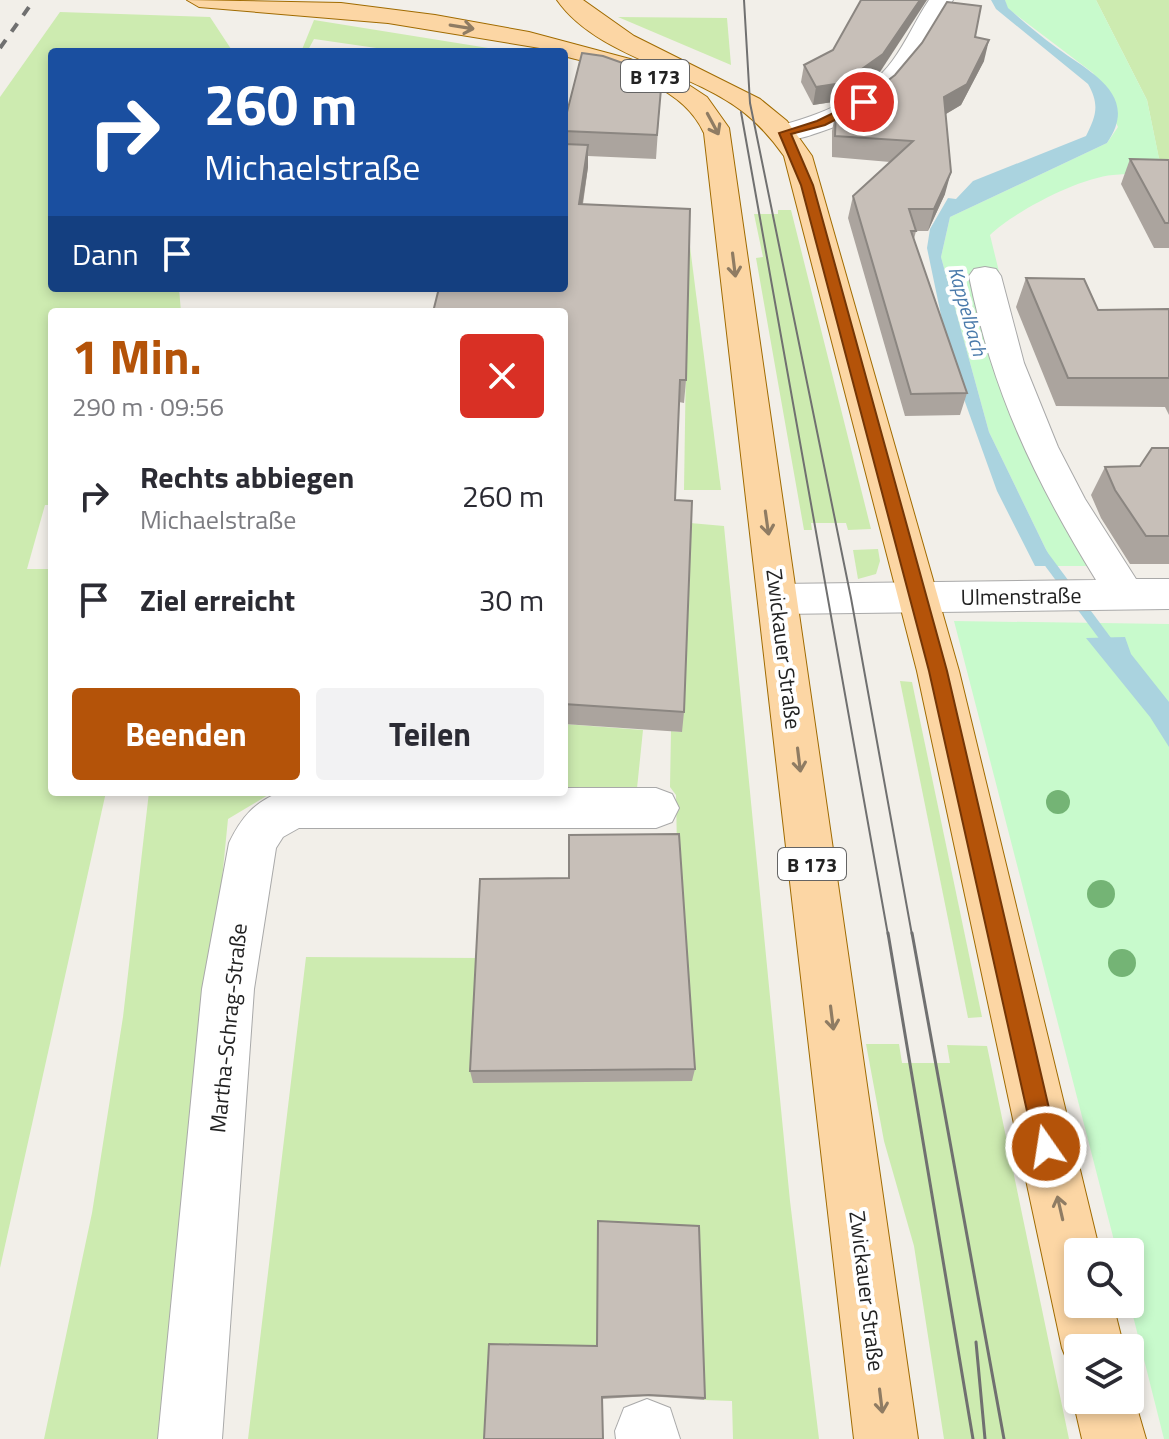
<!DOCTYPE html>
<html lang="de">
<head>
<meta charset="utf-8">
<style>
	body { margin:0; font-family:"Titillium Web",sans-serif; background:#f2f2f3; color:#2b2b33; height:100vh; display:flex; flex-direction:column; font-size:30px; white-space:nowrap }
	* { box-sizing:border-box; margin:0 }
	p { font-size:26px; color:#7c7c81 }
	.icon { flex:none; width:44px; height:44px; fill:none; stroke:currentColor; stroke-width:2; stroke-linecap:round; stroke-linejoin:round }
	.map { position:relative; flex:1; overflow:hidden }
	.side { position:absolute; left:48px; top:308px; width:520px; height:488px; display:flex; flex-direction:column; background:#fff; border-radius:8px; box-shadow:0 4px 12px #0003 }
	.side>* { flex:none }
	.guide { position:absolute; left:48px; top:48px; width:520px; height:244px; border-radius:8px; box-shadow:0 4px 12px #0003; background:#1a4fa0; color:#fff; overflow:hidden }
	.buttons { position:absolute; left:1064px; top:1238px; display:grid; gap:16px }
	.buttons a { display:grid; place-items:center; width:80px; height:80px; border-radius:8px; background:#fff; box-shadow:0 4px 12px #0003; font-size:40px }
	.pin { position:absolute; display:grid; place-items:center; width:68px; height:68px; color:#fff; margin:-34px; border:4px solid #fff; border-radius:50%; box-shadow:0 2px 8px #0007 }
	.me { position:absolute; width:88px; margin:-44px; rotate:347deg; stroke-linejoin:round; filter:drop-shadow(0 0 6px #0008) }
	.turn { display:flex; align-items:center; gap:28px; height:168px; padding:0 24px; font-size:36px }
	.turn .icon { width:104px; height:104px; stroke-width:2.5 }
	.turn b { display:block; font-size:56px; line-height:68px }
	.then { display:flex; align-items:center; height:76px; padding:0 24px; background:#0003; gap:16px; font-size:30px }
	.round { display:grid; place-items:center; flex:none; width:84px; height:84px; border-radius:8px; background:#f2f2f3 }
	.overview { display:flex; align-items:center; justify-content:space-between; height:136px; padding:0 24px }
	h1 { font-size:48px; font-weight:700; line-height:60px; color:#b45309 }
	.button { display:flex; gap:16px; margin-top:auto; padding:16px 24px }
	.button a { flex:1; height:92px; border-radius:8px; background:#b45309; color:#fff; font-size:32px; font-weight:700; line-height:92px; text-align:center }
	.button a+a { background:#f2f2f3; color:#2b2b33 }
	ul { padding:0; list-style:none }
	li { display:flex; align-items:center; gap:24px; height:104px; padding:0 24px }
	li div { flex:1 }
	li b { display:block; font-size:30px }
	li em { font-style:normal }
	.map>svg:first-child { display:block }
	.grass { fill:#cdebb0 }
	.park { fill:#c8facc }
	.water { fill:#aad3df }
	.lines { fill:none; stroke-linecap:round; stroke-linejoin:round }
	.stream { fill:#aad3df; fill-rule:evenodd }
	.minor-casing { stroke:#a9a9a9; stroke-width:2 }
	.major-casing { stroke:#a06b00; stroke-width:2 }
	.minor { fill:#fff; fill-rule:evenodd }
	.major { fill:#fcd6a4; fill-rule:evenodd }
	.tram-far1 { stroke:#707070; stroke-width:2 }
	.tram { stroke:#707070; stroke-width:3 }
	.rail { stroke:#707070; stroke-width:4; stroke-dasharray:10 10; stroke-linecap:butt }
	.tree { fill:#74b475 }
	.wall { fill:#aba49e }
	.shaded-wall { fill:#8b8681 }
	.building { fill:#c7bfb8; stroke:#8b8681; stroke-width:2 }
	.oneway { stroke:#8f7c63 }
	.route { fill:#b45309; stroke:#753606; stroke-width:2 }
	.labels { text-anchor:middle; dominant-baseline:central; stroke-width:8; stroke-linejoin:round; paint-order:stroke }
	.shield { fill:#fff; stroke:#646464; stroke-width:2 }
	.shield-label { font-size:20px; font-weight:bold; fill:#222 }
	.far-water-label { font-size:20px; font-style:italic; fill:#4a7aab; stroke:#fff }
	.street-label { font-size:22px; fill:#222; stroke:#fff }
</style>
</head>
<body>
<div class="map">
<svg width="1169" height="1439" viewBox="0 0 1169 1439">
	<rect width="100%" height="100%" fill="#f2efe9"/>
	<g class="grass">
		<path d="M 1096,0 L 1169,0 L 1169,165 L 1159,159 L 1147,100 Z"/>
		<path d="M 60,12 L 210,17 L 233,52 L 52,52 L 52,288 L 179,288 L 181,312 L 52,312 L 52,505 L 45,505 L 27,569 L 52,569 L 52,792 L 106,792 L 0,1268 L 0,97 Z"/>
		<path d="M 618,17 L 727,18 L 731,65 Z"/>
		<path d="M 314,20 L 513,52 L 404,52 L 314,39 L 307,52 L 301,52 Z"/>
		<path d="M 778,210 L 791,210 L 871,529 L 848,530 L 846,523 L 811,523 L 812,530 L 804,530 L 756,258 L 763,257 L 754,214 L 778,214 Z"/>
		<path d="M 688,231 L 721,490 L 684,490 Z"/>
		<path d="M 690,523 L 724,526 L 790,1201 L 819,1439 L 733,1439 L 732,1401 L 704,1400 L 697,1229 L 598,1225 L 597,1348 L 485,1439 L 248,1439 L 306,957 L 480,958 L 677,851 L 676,795 L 670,787 L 671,731 L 681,732 Z"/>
		<path d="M 878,549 L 880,561 L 876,574 L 858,579 L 853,550 Z"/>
		<path d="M 900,681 L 912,682 L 982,1017 L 968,1018 Z"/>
		<path d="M 564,724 L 643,730 L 636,798 L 564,792 Z"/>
		<path d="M 149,792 L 273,792 L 228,819 L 166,1439 L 44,1439 L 92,1213 L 123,1017 Z"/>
		<path d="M 866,1044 L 899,1044 L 902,1063 L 950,1063 L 947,1045 L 987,1046 L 1069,1439 L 944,1439 L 914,1246 L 884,1141 Z"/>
	</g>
	<g class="park">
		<path d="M 1005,0 L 1096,0 L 1147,100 L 1159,158 L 1169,165 L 1169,175 C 1151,175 1131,173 1113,175 C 1079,178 1015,211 990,235 L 1027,386 L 1119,566 L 1054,566 L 989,432 L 941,257 L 950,217 L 1107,143 L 1118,127 L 1093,73 L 1007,8 Z"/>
		<path d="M 954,621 L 1169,624 L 1169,1439 L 1164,1439 L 1130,1304 L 1130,1252 L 1117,1252 Z"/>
	</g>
	<g class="water">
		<path d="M 991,0 L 1005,0 L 1008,8 C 1024,22 1040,36 1057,48 C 1091,73 1140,95 1107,143 L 950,217 L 941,257 L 989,432 L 1054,566 L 1035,566 L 997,491 L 951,363 L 927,248 L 930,229 L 948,198 L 956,199 L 973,181 L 1086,136 C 1096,116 1100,105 1088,84 L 996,9 Z"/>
		<path d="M 1125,637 L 1131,654 L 1169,702 L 1169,747 L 1150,717 L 1086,638 Z"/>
	</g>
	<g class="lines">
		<path class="stream" d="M 1041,548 L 1045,549 L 1117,646 L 1119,649 L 1117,652 L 1109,652 L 1037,555 L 1036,552 Z"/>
		<defs>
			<g id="minor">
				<path d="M 929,0 L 953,0 C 910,63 904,104 823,131 C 808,136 791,143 775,139 L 771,133 L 775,127 C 820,115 865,99 893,60 C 907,41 916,19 929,0 Z"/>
				<path d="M 985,267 L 996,269 L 1001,276 L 1024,363 L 1058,447 L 1085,499 L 1136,579 L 1169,579 L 1169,609 L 778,614 L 764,610 L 758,599 L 764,588 L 778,584 L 1096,580 C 1035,481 992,391 969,276 L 974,269 Z"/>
				<path d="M 564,788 L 656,788 L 672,794 L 679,808 L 672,822 L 656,828 L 299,828 L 283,837 L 276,848 L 254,989 L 222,1439 L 158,1439 L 202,989 L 229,843 C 241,818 254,802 281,792 L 564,792 Z"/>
				<path d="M 647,1399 L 670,1408 L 680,1439 L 616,1439 L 615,1431 L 624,1408 Z"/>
			</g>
			<g id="major">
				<path d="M 187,0 L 341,3 L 435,15 L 529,32 L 630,59 L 675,76 L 707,97 L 729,128 L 918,1439 L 854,1439 L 704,133 C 681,82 613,69 564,56 L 564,52 L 388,23 L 199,7 Z"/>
				<path d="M 557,0 L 583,0 L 634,36 L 760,99 L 787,121 L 812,156 L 959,671 L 1100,1252 L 1078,1252 L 1078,1304 L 1113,1304 L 1124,1348 L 1078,1348 L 1078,1373 L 1071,1370 L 1062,1348 L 917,671 L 784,156 C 772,139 759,124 742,111 C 689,70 597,57 557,0 Z"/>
				<path d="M 1130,1384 L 1146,1439 L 1082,1439 L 1073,1400 L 1078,1389 L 1078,1400 L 1130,1400 Z"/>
			</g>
		</defs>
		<use href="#minor" class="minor-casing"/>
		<use href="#major" class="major-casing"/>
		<use href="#minor" class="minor"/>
		<use href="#major" class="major"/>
		<g class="tram-far1">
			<path d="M 744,0 L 750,103 L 851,598 L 912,935"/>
			<path d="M 741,112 L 888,935"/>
		</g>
		<g class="tram">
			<path d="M 888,933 L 973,1439"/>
			<path d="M 912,933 L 1004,1439"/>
			<path d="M 976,1342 L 985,1439"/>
		</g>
		<path class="rail" d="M 0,48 L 34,0"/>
	</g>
	<g class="tree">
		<circle cx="1058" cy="802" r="12"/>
		<circle cx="1101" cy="894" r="14"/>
		<circle cx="1122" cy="963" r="14"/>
	</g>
	<g class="wall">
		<path d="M 975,37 L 984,61 L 961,105 L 946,114 L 945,194 L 928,231 L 916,231 L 914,239 L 967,393 L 960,415 L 905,416 L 848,218 L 853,196 L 890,162 L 832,157 L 832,131 L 836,109 L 877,89 Z"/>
		<path d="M 833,50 L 880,72 L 839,101 L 813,105 L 801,82 L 804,65 Z"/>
		<path d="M 660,101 L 656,159 L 588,156 L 588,167 L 583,204 L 686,380 L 684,403 L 679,402 L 675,500 L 684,712 L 682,732 L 564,724 L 564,124 Z"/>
		<path d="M 1130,159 L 1169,160 L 1169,248 L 1154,248 L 1121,184 Z"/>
		<path d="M 1026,278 L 1098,310 L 1169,309 L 1169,415 L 1165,407 L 1056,406 L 1016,307 Z"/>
		<path d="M 1169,448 L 1169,564 L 1130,564 L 1101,518 L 1091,495 L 1105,467 L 1140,466 Z"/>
		<path d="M 569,878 L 695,1069 L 692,1081 L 473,1083 L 470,1071 Z"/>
		<path d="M 489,1344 L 705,1398 L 704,1400 L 648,1396 L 602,1399 Z"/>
	</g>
	<g class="shaded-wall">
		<path d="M 920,0 L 927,0 L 880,72 L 839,101 L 813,105 L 816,87 Z"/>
		<path d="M 989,40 L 984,61 L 961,105 L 939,118 L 944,97 Z"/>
		<path d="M 588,145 L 588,167 L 579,226 L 579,204 Z"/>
		<path d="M 951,172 L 945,194 L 928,231 L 934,209 Z"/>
	</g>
	<g class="building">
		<path d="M 861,0 L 920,0 L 883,54 L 842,83 L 816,87 L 804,65 L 833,50 Z"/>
		<path d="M 947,2 L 981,6 L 975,37 L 989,40 L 967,84 L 944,97 L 951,172 L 934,209 L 909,209 L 916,231 L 911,231 L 967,393 L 911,394 L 853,196 L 913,141 L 835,136 L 836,109 L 877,89 L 895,75 L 922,43 Z"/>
		<path d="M 582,53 L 603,56 L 662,77 L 657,135 L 564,131 L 564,124 Z"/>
		<path d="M 564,144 L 588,145 L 579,204 L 690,209 L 686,380 L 680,380 L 675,500 L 692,501 L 684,712 L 564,704 L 564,312 L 433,312 L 439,288 L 564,288 Z"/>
		<path d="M 1130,159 L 1169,160 L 1169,223 L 1165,223 Z"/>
		<path d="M 1026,278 L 1084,279 L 1098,310 L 1169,309 L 1169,378 L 1068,378 Z"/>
		<path d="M 1152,448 L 1169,448 L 1169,536 L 1146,536 L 1115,490 L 1105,467 L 1140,466 Z"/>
		<path d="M 679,834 L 695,1069 L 470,1071 L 480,879 L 569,878 L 569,835 Z"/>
		<path d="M 598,1221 L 699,1226 L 705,1398 L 649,1395 L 602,1397 L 603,1439 L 484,1439 L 489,1344 L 597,1346 Z"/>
	</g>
	<defs><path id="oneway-shaft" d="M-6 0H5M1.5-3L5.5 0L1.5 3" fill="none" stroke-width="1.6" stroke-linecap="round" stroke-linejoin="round" transform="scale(2)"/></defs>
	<g class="oneway">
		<use href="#oneway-shaft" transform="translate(462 27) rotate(9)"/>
		<use href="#oneway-shaft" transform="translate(713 124) rotate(62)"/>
		<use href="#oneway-shaft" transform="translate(734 265) rotate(83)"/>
		<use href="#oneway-shaft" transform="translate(767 523) rotate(82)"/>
		<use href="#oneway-shaft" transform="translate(799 760) rotate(83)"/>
		<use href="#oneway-shaft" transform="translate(832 1018) rotate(83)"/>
		<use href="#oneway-shaft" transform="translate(1060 1208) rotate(-103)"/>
		<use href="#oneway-shaft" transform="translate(881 1401) rotate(83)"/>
	</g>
	<path class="route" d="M 860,100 L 870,102 L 825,125 L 791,134 L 813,185 L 947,671 L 1058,1147 L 1055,1155 L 1046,1158 L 1038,1155 L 1035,1147 L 929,671 L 801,185 L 779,133 L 817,121 Z"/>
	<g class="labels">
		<g class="shield">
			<rect x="621" y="60" width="68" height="32" rx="6"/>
			<rect x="778" y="848" width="68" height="32" rx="6"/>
		</g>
		<g class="shield-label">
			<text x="655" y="76">B 173</text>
			<text x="812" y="864">B 173</text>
		</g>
		<g class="far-water-label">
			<text transform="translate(968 311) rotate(74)">Kappelbach</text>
		</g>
		<g class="street-label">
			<text transform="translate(1021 596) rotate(-1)">Ulmenstraße</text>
			<text transform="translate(784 649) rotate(83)">Zwickauer Straße</text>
			<text transform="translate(228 1028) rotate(-84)">Martha-Schrag-Straße</text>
			<text transform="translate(867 1291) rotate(83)">Zwickauer Straße</text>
		</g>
	</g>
</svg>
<div class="buttons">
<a><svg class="icon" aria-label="search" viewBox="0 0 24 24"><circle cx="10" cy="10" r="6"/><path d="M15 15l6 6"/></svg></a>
<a><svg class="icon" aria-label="layers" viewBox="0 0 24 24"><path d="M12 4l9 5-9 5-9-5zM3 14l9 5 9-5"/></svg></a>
</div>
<div class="pin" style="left:864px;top:102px;background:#d93025"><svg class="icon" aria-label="arrive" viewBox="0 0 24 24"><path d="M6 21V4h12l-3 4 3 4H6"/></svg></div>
<svg class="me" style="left:1046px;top:1147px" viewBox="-20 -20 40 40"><circle r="17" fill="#b45309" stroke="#fff" stroke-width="3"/><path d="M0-11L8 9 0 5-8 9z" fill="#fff"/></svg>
<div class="guide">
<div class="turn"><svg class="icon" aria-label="right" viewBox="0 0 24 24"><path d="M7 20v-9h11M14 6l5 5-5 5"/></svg><div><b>260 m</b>Michaelstraße</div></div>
<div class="then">Dann<svg class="icon" aria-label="arrive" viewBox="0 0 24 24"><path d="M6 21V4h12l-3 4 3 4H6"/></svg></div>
</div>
<section class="side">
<div class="overview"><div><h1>1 Min.</h1><p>290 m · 09:56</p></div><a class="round" style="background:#d93025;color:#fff"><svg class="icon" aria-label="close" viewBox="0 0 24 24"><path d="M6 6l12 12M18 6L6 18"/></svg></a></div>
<ul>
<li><svg class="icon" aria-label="right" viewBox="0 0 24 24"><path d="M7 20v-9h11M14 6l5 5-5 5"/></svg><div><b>Rechts abbiegen</b><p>Michaelstraße</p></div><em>260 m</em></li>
<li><svg class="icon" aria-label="arrive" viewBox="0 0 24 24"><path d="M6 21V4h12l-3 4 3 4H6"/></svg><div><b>Ziel erreicht</b></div><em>30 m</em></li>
</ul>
<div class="button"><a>Beenden</a><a>Teilen</a></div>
</section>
</div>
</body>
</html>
